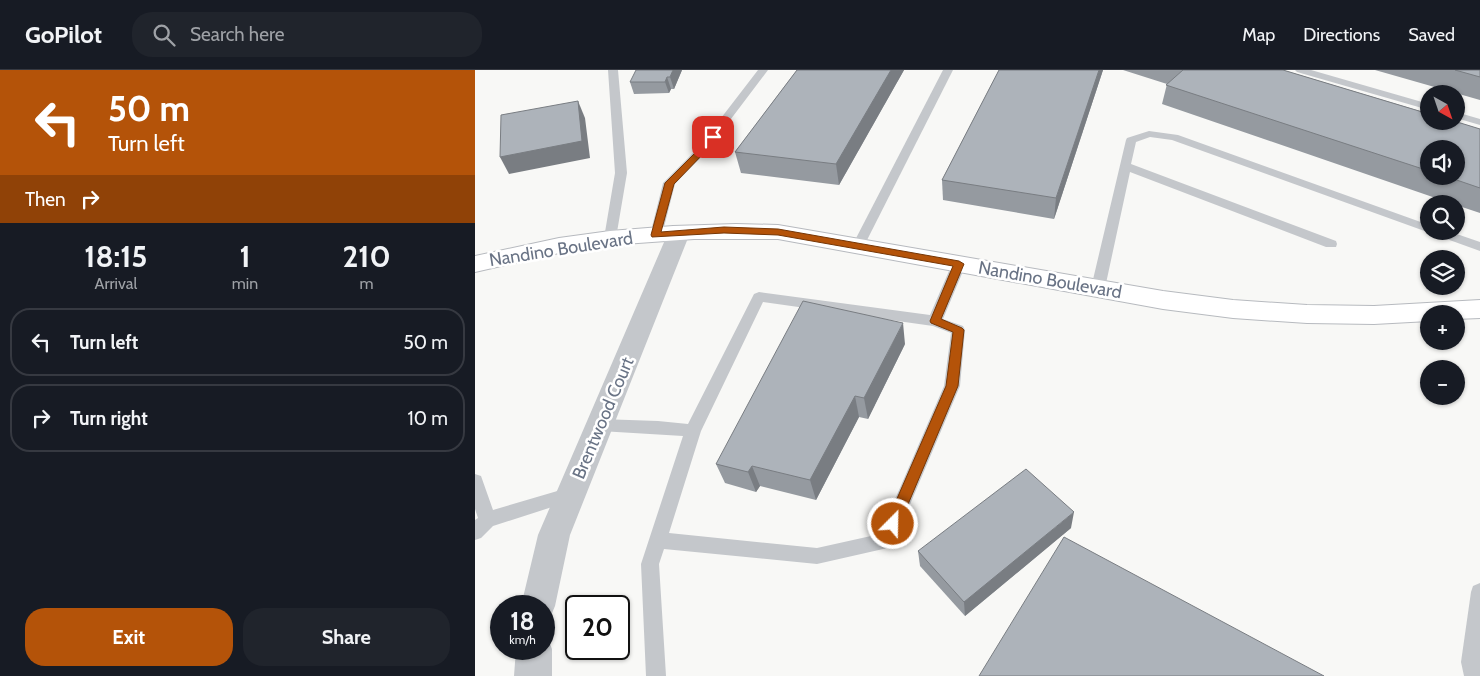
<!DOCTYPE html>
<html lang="en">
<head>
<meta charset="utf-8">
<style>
	body { margin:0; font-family:Cabin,sans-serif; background:#20242c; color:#f1f3f6; height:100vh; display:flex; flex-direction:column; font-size:19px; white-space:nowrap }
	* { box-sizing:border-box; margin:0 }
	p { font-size:16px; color:#9ea1a6 }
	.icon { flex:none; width:28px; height:28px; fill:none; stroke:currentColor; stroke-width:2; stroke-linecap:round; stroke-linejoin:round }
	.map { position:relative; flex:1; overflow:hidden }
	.details { display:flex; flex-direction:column; background:#171b24; width:475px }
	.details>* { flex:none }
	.guide { background:#b45309; color:#fff; overflow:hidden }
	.needle { width:32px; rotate:140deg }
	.controls { position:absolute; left:945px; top:15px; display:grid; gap:10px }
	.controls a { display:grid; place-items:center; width:45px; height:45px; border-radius:50%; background:#171b24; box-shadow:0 1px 4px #0004; font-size:25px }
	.speed { position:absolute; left:15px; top:525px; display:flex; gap:10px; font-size:25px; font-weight:700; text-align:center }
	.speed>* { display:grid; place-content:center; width:65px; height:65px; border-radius:50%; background:#171b24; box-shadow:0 1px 4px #0004; line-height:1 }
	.speed small { font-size:12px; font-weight:400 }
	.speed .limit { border:2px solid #111; border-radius:8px; background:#fff; color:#111 }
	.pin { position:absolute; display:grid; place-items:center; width:42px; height:42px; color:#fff; margin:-21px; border-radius:10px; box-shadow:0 2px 8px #0006 }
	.me { position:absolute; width:55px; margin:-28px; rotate:23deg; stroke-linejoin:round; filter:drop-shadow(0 0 4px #0008) }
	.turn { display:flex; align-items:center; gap:18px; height:105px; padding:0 25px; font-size:22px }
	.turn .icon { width:65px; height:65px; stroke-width:2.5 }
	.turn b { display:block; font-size:35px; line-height:42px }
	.then { display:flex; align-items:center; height:48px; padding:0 25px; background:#0003; gap:10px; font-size:19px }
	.eta { display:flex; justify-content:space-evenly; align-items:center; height:85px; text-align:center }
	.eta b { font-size:30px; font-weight:800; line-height:35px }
	.button { display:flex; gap:10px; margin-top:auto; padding:10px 25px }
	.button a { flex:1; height:58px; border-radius:20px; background:#b45309; color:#fff; font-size:20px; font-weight:800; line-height:58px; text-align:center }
	.button a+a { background:#20242c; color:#f1f3f6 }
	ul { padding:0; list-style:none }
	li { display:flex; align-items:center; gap:15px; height:68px; margin:0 10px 8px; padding:0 15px; border:2px solid #363941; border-radius:20px }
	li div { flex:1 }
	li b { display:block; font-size:19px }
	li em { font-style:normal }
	header { display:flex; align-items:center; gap:30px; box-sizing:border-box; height:70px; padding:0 25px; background:#171b24; border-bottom:1px solid #363941 }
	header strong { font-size:24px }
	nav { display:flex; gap:28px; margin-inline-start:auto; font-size:18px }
	.search { width:350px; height:45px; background:#20242c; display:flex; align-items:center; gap:12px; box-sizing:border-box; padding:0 18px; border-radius:20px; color:#9ea1a6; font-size:19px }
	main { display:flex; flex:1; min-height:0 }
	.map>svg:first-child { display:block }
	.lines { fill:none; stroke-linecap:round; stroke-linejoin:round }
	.secondary-casing { stroke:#b7babf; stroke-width:2 }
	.lane { fill:#c4c7cb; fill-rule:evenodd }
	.street { fill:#c4c7cb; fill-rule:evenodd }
	.secondary { fill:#fff; fill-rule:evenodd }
	.wall { fill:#959aa0; fill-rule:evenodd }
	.shaded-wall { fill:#797d82 }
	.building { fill:#adb3ba; stroke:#797d82 }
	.route { fill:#b45309; stroke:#753606 }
	.labels { text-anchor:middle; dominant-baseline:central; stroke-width:5; stroke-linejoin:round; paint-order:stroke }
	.street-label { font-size:18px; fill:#697385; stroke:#fff }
</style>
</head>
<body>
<header>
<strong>GoPilot</strong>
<div class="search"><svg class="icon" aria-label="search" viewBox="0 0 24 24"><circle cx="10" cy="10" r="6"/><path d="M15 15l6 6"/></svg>Search here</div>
<nav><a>Map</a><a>Directions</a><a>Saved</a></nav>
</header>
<main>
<section class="details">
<div class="guide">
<div class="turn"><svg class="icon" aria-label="left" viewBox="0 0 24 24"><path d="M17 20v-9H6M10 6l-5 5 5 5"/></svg><div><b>50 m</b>Turn left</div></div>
<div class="then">Then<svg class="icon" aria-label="right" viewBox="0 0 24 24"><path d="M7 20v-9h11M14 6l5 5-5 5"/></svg></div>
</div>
<div class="eta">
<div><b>18:15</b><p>Arrival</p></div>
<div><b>1</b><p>min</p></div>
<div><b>210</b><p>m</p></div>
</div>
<ul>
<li><svg class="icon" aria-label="left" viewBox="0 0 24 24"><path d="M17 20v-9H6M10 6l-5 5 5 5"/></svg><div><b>Turn left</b></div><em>50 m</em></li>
<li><svg class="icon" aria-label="right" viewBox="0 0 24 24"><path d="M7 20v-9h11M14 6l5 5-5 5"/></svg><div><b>Turn right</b></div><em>10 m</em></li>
</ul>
<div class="button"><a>Exit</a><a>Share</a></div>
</section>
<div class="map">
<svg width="1005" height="606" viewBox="0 0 1005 606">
	<rect width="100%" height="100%" fill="#f8f8f6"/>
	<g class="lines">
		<defs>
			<path id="secondary" d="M 261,154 L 303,155 L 688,221 L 758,230 L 832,235 L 899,236 L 1005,230 L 1005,248 L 981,249 L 981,244 L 954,244 L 954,251 L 899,254 L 832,253 L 758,248 L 688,239 L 303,169 L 219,169 L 135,175 L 84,183 L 0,202 L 0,186 L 84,168 L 135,161 L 198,156 Z"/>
		</defs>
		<use href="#secondary" class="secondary-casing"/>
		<g class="lane">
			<path d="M 133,0 L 143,0 L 152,103 L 141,168 L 135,172 L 129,168 L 140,103 Z"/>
			<path d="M 283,0 L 293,0 L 231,82 L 200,114 L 187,165 L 181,169 L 177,168 L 175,165 L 188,113 L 223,78 Z"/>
			<path d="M 468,0 L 478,0 L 389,176 L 383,180 L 378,179 L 377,176 Z"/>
			<path d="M 820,0 L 836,0 L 954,34 L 954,40 L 822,2 Z"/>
			<path d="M 981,42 L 1005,49 L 1005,55 L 981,48 Z"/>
			<path d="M 674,61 L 703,65 L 954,155 L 954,161 L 973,161 L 1005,172 L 1005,181 L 697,70 L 675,67 L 661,72 L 656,94 L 861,171 L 862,174 L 861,177 L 851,177 L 655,102 L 630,218 L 628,221 L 618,221 L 616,218 L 651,70 L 652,68 Z"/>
			<path d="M 484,190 L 491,194 L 468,249 L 488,256 L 490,260 L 485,316 L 417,477 L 342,494 L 189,479 L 184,494 L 191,606 L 171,606 L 166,494 L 208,366 L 125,361 L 119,360 L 117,355 L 119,350 L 125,349 L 183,351 L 213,354 L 279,224 L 284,222 L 455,245 L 477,194 ZM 288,232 L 458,256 L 476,263 L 469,316 L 405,464 L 342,478 L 194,463 L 226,361 Z"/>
			<path d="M 0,404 L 6,406 L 18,440 L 96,417 L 102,419 L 105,424 L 102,429 L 18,456 L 6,468 L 0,470 L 0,450 L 3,448 L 0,439 Z"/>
			<path d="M 1005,513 L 1005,606 L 989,606 L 986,592 L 996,522 L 998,516 Z"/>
		</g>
		<g class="street">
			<path d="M 204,156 L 212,158 L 215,163 L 95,465 L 80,536 L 75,548 L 69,551 L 69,536 L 46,536 L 63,465 L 193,163 L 196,158 Z"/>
			<path d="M 69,565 L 72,566 L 77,579 L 77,606 L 39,606 L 41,579 L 69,579 Z"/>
		</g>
		<use href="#secondary" class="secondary"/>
	</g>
	<g class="wall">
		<path d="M 207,0 L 199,19 L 196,19 L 194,23 L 159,24 L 155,12 Z"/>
		<path d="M 322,0 L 429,0 L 364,115 L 266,103 L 260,82 Z"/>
		<path d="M 524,0 L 628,0 L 579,149 L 468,130 L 467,110 Z"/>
		<path d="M 648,0 L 808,0 L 1005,59 L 1005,143 L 981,135 L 981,134 L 978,134 L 687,34 L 692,14 ZM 954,79 L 981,106 L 954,106 Z"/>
		<path d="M 900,0 L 1005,0 L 1005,30 Z"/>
		<path d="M 430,274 L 393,349 L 384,347 L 341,430 L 285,416 L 281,422 L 250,413 L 241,394 Z"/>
		<path d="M 596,458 L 490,546 L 445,496 L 443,481 Z"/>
	</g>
	<g class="shaded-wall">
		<path d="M 198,0 L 207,0 L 199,19 L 195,7 Z"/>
		<path d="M 416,0 L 429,0 L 364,115 L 361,94 Z"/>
		<path d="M 624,0 L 628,0 L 579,149 L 581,128 Z"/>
		<path d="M 192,7 L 196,19 L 194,23 L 190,12 Z"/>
		<path d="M 103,31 L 110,48 L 115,88 L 34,104 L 25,87 Z"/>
		<path d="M 428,253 L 430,274 L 393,349 L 389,328 Z"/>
		<path d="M 380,326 L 384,347 L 341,430 L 335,410 Z"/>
		<path d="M 277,396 L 285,416 L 281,422 L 273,402 Z"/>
		<path d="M 599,442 L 596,458 L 490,546 L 489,532 Z"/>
	</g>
	<g class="building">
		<path d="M 161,0 L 198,0 L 195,7 L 192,7 L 190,12 L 155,12 Z"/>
		<path d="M 322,0 L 416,0 L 361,94 L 260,82 Z"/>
		<path d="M 524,0 L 624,0 L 581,128 L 467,110 Z"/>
		<path d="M 708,0 L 808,0 L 954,44 L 954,51 L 979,51 L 1005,59 L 1005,118 L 970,106 L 981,106 L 981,79 L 954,79 L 954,101 L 691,15 Z"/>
		<path d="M 980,0 L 1005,0 L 1005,7 Z"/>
		<path d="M 103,31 L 107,71 L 25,87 L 26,45 Z"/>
		<path d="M 328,231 L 428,253 L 389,328 L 380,326 L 335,410 L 277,396 L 273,402 L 241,394 Z"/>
		<path d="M 551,399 L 599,442 L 489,532 L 443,481 Z"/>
		<path d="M 589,467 L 849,606 L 504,606 Z"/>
	</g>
	<path class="route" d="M 235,65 L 242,67 L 230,82 L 199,114 L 186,162 L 249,157 L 303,159 L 484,191 L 489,194 L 466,249 L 487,258 L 489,260 L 483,316 L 423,458 L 418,460 L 413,458 L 411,454 L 471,316 L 478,262 L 456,253 L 455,251 L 478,196 L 303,165 L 249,163 L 177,167 L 176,165 L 190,113 L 225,78 Z"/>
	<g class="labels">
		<g class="street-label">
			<text transform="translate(86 179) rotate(-9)">Nandino Boulevard</text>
			<text transform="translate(575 210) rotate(10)">Nandino Boulevard</text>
			<text transform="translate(128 348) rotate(-67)">Brentwood Court</text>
		</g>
	</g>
</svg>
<div class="controls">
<a><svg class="needle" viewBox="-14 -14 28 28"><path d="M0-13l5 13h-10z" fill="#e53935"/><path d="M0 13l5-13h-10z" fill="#9ea1a6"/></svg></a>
<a><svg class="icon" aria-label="sound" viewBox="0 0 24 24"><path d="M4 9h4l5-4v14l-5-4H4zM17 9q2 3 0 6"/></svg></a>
<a><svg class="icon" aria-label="search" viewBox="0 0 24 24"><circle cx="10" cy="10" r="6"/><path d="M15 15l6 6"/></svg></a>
<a><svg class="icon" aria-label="layers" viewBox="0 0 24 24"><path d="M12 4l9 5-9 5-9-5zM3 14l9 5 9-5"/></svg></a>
<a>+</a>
<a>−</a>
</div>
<div class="speed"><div>18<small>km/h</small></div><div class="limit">20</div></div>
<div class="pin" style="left:238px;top:67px;background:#d93025"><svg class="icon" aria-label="arrive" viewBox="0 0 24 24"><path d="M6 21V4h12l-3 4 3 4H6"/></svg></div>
<svg class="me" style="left:418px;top:454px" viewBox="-20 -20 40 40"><circle r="17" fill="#b45309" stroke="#fff" stroke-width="3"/><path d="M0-11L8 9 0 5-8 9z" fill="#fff"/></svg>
</div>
</main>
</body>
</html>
